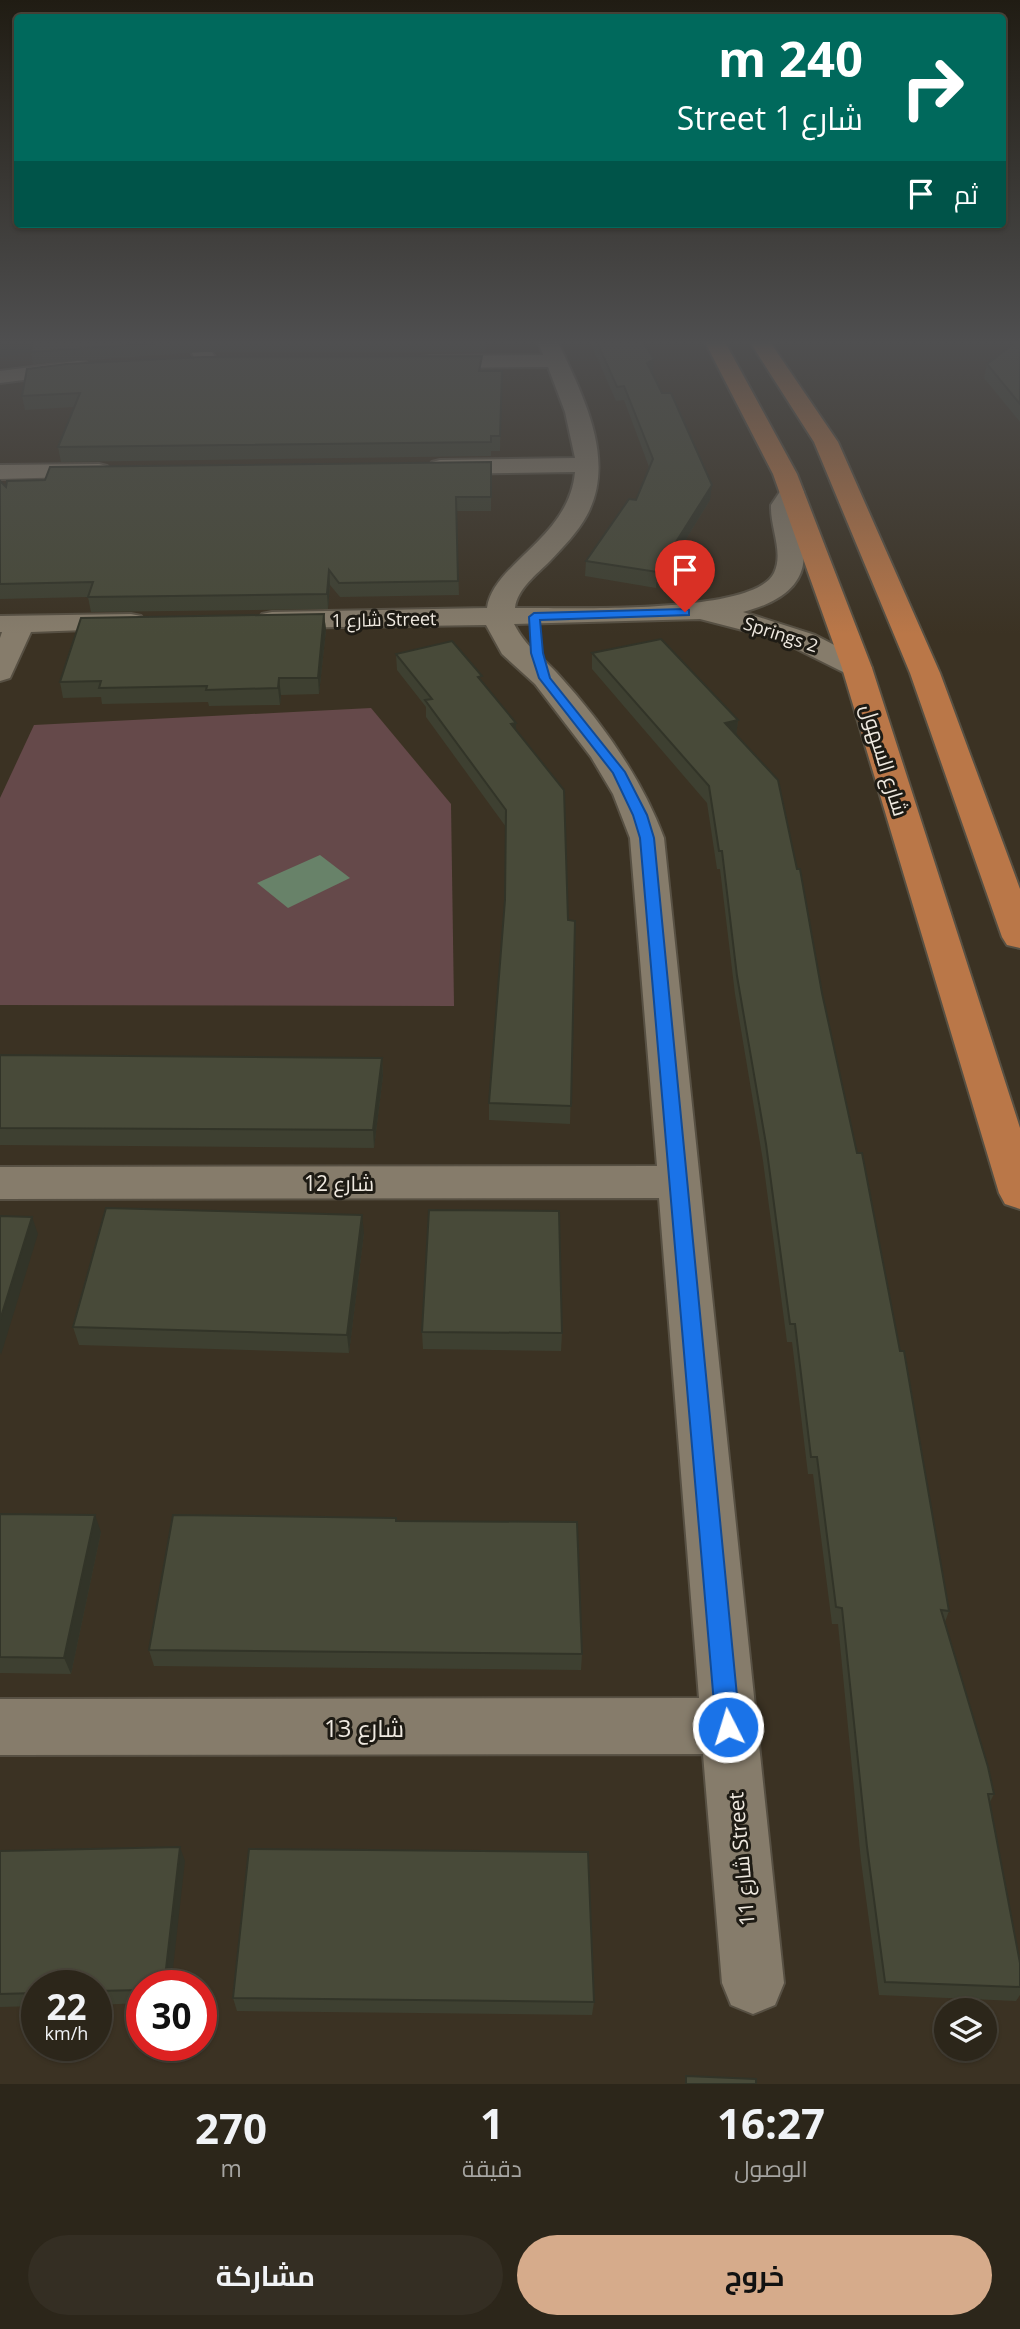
<!DOCTYPE html>
<html lang="ar">
<head>
<meta charset="utf-8">
<style>
	body { margin:0; font-family:"Open Sans",Cairo,sans-serif; background:#342e23; color:#f1f3f6; direction:rtl; height:100vh; display:flex; flex-direction:column; font-size:26px; white-space:nowrap }
	* { box-sizing:border-box; margin:0 }
	p { font-size:23px; color:#a6a5a2 }
	.icon { flex:none; width:38px; height:38px; fill:none; stroke:currentColor; stroke-width:2; stroke-linecap:round; stroke-linejoin:round }
	.map { position:relative; height:2084px; overflow:hidden; direction:ltr }
	.sheet { display:flex; flex-direction:column; background:#2c261a; flex:1 }
	.sheet>* { flex:none }
	.hud { position:absolute; left:14px; top:14px; width:992px; height:214px; border-radius:7px; box-shadow:0 2px 5px #0004,0 0 0 2px #484339; direction:rtl; background:#00695c; color:#fff; overflow:hidden }
	.fabs { position:absolute; left:934px; top:1998px; display:grid; gap:14px }
	.fabs a { display:grid; place-items:center; width:63px; height:63px; border-radius:50%; background:#2c261a; box-shadow:0 2px 5px #0004,0 0 0 2px #484339; font-size:35px }
	.speed { position:absolute; left:21px; top:1970px; display:flex; gap:14px; font-size:35px; font-weight:700; text-align:center }
	.speed>* { display:grid; place-content:center; width:91px; height:91px; border-radius:50%; background:#2c261a; box-shadow:0 2px 5px #0004,0 0 0 2px #484339; line-height:1 }
	.speed small { font-size:18px; font-weight:400 }
	.speed .limit { border:10px solid #d22; background:#fff; color:#111 }
	.pin { position:absolute; display:grid; place-items:center; width:60px; height:60px; color:#fff; margin:-72px -30px; border-radius:50% 50% 50% 0; rotate:-45deg; box-shadow:0 0 7px #0007 }
	.pin .icon { rotate:45deg }
	.me { position:absolute; width:77px; margin:-38px; rotate:355deg; stroke-linejoin:round; filter:drop-shadow(0 0 5px #0008) }
	.turn { display:flex; align-items:center; gap:24px; height:147px; padding:0 28px; font-size:32px }
	.turn .icon { width:91px; height:91px; stroke-width:2.5 }
	.turn b { display:block; font-size:49px; line-height:60px }
	.then { display:flex; align-items:center; height:66px; padding:0 28px; background:#0003; gap:14px; font-size:26px }
	.eta { display:flex; justify-content:space-evenly; align-items:center; height:119px; text-align:center }
	.eta b { font-size:42px; font-weight:700; line-height:49px }
	.primary-button { display:flex; gap:14px; margin-top:auto; padding:14px 28px }
	.primary-button a { flex:1; height:80px; border-radius:42px; background:#d6ab8b; color:#111; font-size:28px; font-weight:700; line-height:80px; text-align:center }
	.primary-button a+a { background:#342e23; color:#f1f3f6 }
	.map>svg:first-child { display:block }
	.green { fill:#65494a }
	.water { fill:#688269 }
	.lines { fill:none; stroke-linecap:round; stroke-linejoin:round }
	.minor-casing { stroke:#575043; stroke-width:4 }
	.major-casing { stroke:#575043; stroke-width:4 }
	.minor { fill:#867c6b; fill-rule:evenodd }
	.major { fill:#ba7748; fill-rule:evenodd }
	.wall { fill:#3e4031 }
	.shaded-wall { fill:#323428 }
	.building { fill:#484a39; stroke:#323428; stroke-width:2 }
	.route { fill:#1a73e8; stroke:#114b97; stroke-width:2 }
	.labels { text-anchor:middle; dominant-baseline:central; stroke-width:6; stroke-linejoin:round; paint-order:stroke }
	.far-street-label { font-size:18px; fill:#efe9e0; stroke:#1e1b14 }
	.street-label { font-size:21px; fill:#efe9e0; stroke:#1e1b14 }
	.near-street-label { font-size:24px; fill:#efe9e0; stroke:#1e1b14 }
</style>
</head>
<body>
<div class="map">
<svg width="1020" height="2084" viewBox="0 0 1020 2084">
	<rect width="100%" height="100%" fill="#3b3223"/>
	<path class="green" d="M 371,708 L 451,804 L 454,1006 L 0,1005 L 0,798 L 34,725 Z"/>
	<path class="water" d="M 320,855 L 350,878 L 288,908 L 257,883 Z"/>
	<g class="lines">
		<defs>
			<g id="minor">
				<path d="M 186,342 L 206,342 L 218,362 L 215,367 L 199,367 Z"/>
				<path d="M 538,342 L 558,342 C 582,394 617,459 587,515 C 578,532 563,547 550,561 C 537,574 517,589 515,608 C 562,607 753,616 774,573 C 784,552 770,528 771,505 L 783,487 L 792,485 L 801,487 L 804,492 L 795,505 C 796,520 801,533 803,548 C 809,587 774,604 743,612 L 815,635 L 867,662 L 872,668 L 867,674 L 857,677 L 847,674 L 777,639 L 700,619 L 514,624 C 527,648 538,653 556,672 C 600,720 641,776 664,838 L 784,1983 L 775,2005 L 753,2014 L 731,2005 L 722,1983 L 703,1754 L 0,1755 L 0,1699 L 699,1698 L 659,1198 L 0,1199 L 0,1167 L 657,1166 L 630,838 L 613,794 L 591,757 L 535,684 L 502,654 L 486,625 L 272,628 L 262,626 L 258,620 L 262,614 L 272,612 L 487,608 C 493,563 569,539 575,472 L 440,474 L 432,472 L 428,467 L 432,462 L 440,460 L 575,458 L 565,412 L 548,367 L 429,368 L 421,367 L 418,362 L 421,357 L 429,356 L 543,355 Z"/>
				<path d="M 78,361 L 86,362 L 89,367 L 86,372 L 0,383 L 0,371 Z"/>
				<path d="M 99,464 L 107,466 L 111,471 L 107,476 L 0,479 L 0,465 Z"/>
				<path d="M 131,614 L 141,616 L 145,622 L 141,628 L 31,632 L 10,678 L 0,681 L 0,638 L 2,632 L 0,632 L 0,616 Z"/>
			</g>
			<g id="major">
				<path d="M 705,342 L 725,342 L 797,474 L 872,668 L 1020,1128 L 1020,1209 L 1005,1204 L 999,1193 L 842,668 L 773,474 Z"/>
				<path d="M 750,342 L 770,342 L 838,442 L 940,673 L 1020,889 L 1020,948 L 1007,945 L 1002,937 L 910,673 L 814,442 Z"/>
			</g>
		</defs>
		<use href="#minor" class="minor-casing"/>
		<use href="#major" class="major-casing"/>
		<use href="#minor" class="minor"/>
		<use href="#major" class="major"/>
	</g>
	<g class="wall">
		<path d="M 0,342 L 487,342 L 485,352 L 203,352 L 33,364 L 31,352 L 0,358 Z"/>
		<path d="M 590,342 L 643,342 L 652,373 L 710,500 L 656,588 L 585,576 L 586,561 L 636,500 L 649,467 L 624,400 L 616,401 Z"/>
		<path d="M 1020,342 L 1020,422 L 984,378 L 987,364 Z"/>
		<path d="M 482,371 L 502,371 L 500,451 L 491,451 L 491,456 L 61,462 L 58,447 L 74,407 L 25,410 L 22,396 Z"/>
		<path d="M 491,462 L 491,511 L 456,511 L 459,595 L 340,597 L 330,585 L 328,609 L 91,612 L 88,597 L 0,599 L 0,481 L 6,487 L 45,480 Z"/>
		<path d="M 324,614 L 326,630 L 319,694 L 281,695 L 280,705 L 209,706 L 208,702 L 102,704 L 101,697 L 63,698 L 60,682 Z"/>
		<path d="M 592,653 L 738,720 L 736,735 L 822,993 L 949,1611 L 945,1622 L 994,1794 L 990,1802 L 1020,1963 L 1020,1995 L 1016,2001 L 879,1995 L 861,1861 L 838,1624 L 832,1624 L 813,1474 L 808,1474 L 792,1342 L 787,1342 L 763,1161 L 735,994 L 720,869 L 717,869 L 707,803 L 592,669 Z"/>
		<path d="M 396,654 L 483,683 L 516,723 L 516,731 L 568,920 L 575,921 L 570,1124 L 489,1120 L 489,1103 L 505,900 L 506,827 L 426,717 L 426,707 L 397,670 Z"/>
		<path d="M 0,1055 L 382,1058 L 383,1076 L 374,1148 L 0,1145 Z"/>
		<path d="M 364,1233 L 349,1353 L 79,1345 L 73,1327 Z"/>
		<path d="M 422,1332 L 562,1333 L 561,1351 L 423,1349 Z"/>
		<path d="M 0,1514 L 101,1532 L 71,1674 L 0,1673 Z"/>
		<path d="M 149,1650 L 582,1654 L 581,1670 L 154,1666 Z"/>
		<path d="M 0,1851 L 185,1861 L 142,1986 L 142,2003 L 96,2005 L 96,1986 L 37,1986 L 37,2006 L 0,2007 Z"/>
		<path d="M 233,1998 L 594,2002 L 592,2015 L 237,2011 Z"/>
	</g>
	<g class="shaded-wall">
		<path d="M 17,342 L 34,342 L 36,351 L 0,358 L 0,345 Z"/>
		<path d="M 654,359 L 653,373 L 647,377 L 647,363 Z"/>
		<path d="M 712,485 L 710,500 L 656,588 L 657,572 Z"/>
		<path d="M 329,570 L 330,585 L 328,609 L 327,594 Z"/>
		<path d="M 324,614 L 326,630 L 319,694 L 318,678 Z"/>
		<path d="M 279,678 L 281,695 L 280,705 L 278,688 Z"/>
		<path d="M 738,720 L 736,737 L 725,723 Z"/>
		<path d="M 516,723 L 516,739 L 511,724 Z"/>
		<path d="M 382,1058 L 383,1076 L 374,1148 L 373,1130 Z"/>
		<path d="M 362,1215 L 364,1233 L 349,1353 L 347,1335 Z"/>
		<path d="M 32,1217 L 38,1234 L 1,1355 L 0,1352 L 0,1320 Z"/>
		<path d="M 95,1515 L 101,1532 L 71,1674 L 64,1658 Z"/>
		<path d="M 180,1847 L 185,1861 L 171,1986 L 164,1986 Z"/>
	</g>
	<g class="building">
		<path d="M 0,342 L 17,342 L 0,345 Z"/>
		<path d="M 33,342 L 173,342 L 31,352 Z"/>
		<path d="M 597,342 L 643,342 L 654,359 L 647,363 L 662,393 L 671,393 L 712,485 L 657,572 L 586,561 L 629,499 L 636,500 L 653,459 L 624,386 L 617,387 Z"/>
		<path d="M 1016,342 L 1020,342 L 1020,404 L 987,364 Z"/>
		<path d="M 482,356 L 479,371 L 502,371 L 500,436 L 491,436 L 491,442 L 58,447 L 80,393 L 22,396 L 27,369 L 66,364 L 203,357 Z"/>
		<path d="M 491,462 L 491,497 L 456,497 L 458,581 L 339,583 L 329,570 L 327,594 L 88,597 L 93,582 L 0,584 L 0,481 L 6,487 L 7,481 L 45,480 L 50,467 Z"/>
		<path d="M 324,614 L 318,678 L 279,678 L 278,688 L 206,690 L 207,686 L 99,688 L 101,681 L 60,682 L 81,618 Z"/>
		<path d="M 661,639 L 738,720 L 725,723 L 778,780 L 797,869 L 800,869 L 822,993 L 857,1153 L 862,1153 L 900,1351 L 904,1351 L 949,1611 L 941,1610 L 988,1767 L 994,1794 L 988,1794 L 1020,1963 L 1020,1987 L 885,1982 L 867,1847 L 842,1608 L 836,1607 L 817,1457 L 811,1457 L 795,1324 L 790,1324 L 766,1144 L 737,976 L 722,851 L 719,851 L 709,786 L 592,653 Z"/>
		<path d="M 452,641 L 482,676 L 478,677 L 516,723 L 511,724 L 564,790 L 568,920 L 575,921 L 571,1106 L 489,1103 L 505,900 L 506,810 L 425,700 L 432,699 L 396,654 Z"/>
		<path d="M 0,1055 L 382,1058 L 373,1130 L 0,1128 Z"/>
		<path d="M 106,1208 L 362,1215 L 347,1335 L 73,1327 Z"/>
		<path d="M 429,1210 L 559,1211 L 562,1333 L 422,1332 Z"/>
		<path d="M 0,1216 L 32,1217 L 0,1320 Z"/>
		<path d="M 0,1514 L 95,1515 L 64,1658 L 0,1657 Z"/>
		<path d="M 173,1515 L 396,1518 L 396,1521 L 577,1522 L 582,1654 L 149,1650 Z"/>
		<path d="M 180,1847 L 164,1986 L 142,1986 L 142,1990 L 96,1991 L 96,1986 L 37,1986 L 37,1993 L 0,1994 L 0,1851 Z"/>
		<path d="M 249,1849 L 588,1852 L 594,2002 L 233,1998 Z"/>
		<path d="M 686,2076 L 756,2079 L 756,2084 L 686,2084 Z"/>
	</g>
	<linearGradient id="sky" x2="0" y2="1"><stop stop-color="#201c13"/><stop offset="0.54" stop-color="#4f4f50"/><stop offset="1" stop-color="#4f4f50" stop-opacity="0"/></linearGradient>
	<rect width="1020" height="634" fill="url(#sky)"/>
	<path class="route" d="M 685,609 L 689,610 L 689,615 L 540,620 L 543,653 L 550,678 L 625,772 L 647,815 L 654,838 L 740,1727 L 736,1735 L 728,1738 L 720,1735 L 716,1727 L 640,838 L 633,815 L 613,773 L 539,678 L 531,653 L 529,617 L 534,613 Z"/>
	<g class="labels">
		<g class="far-street-label">
			<text transform="translate(384 619) rotate(-1)">شارع 1 Street</text>
			<text transform="translate(781 634) rotate(18)">Springs 2</text>
		</g>
		<g class="street-label">
			<text transform="translate(885 760) rotate(73)">شارع السهول</text>
			<text x="339" y="1183">شارع 12</text>
			<text transform="translate(741 1859) rotate(-95)">شارع 11 Street</text>
		</g>
		<g class="near-street-label">
			<text x="364" y="1727">شارع 13</text>
		</g>
	</g>
</svg>
<div class="fabs">
<a><svg class="icon" aria-label="layers" viewBox="0 0 24 24"><path d="M12 4l9 5-9 5-9-5zM3 14l9 5 9-5"/></svg></a>
</div>
<div class="speed"><div>22<small>km/h</small></div><div class="limit">30</div></div>
<div class="pin" style="left:685px;top:612px;background:#d93025"><svg class="icon" aria-label="arrive" viewBox="0 0 24 24"><path d="M6 21V4h12l-3 4 3 4H6"/></svg></div>
<svg class="me" style="left:728px;top:1727px" viewBox="-20 -20 40 40"><circle r="17" fill="#1a73e8" stroke="#fff" stroke-width="3"/><path d="M0-11L8 9 0 5-8 9z" fill="#fff"/></svg>
<div class="hud">
<div class="turn"><svg class="icon" aria-label="right" viewBox="0 0 24 24"><path d="M7 20v-9h11M14 6l5 5-5 5"/></svg><div><b>240 m</b>شارع 1 Street</div></div>
<div class="then">ثم<svg class="icon" aria-label="arrive" viewBox="0 0 24 24"><path d="M6 21V4h12l-3 4 3 4H6"/></svg></div>
</div>
</div>
<section class="sheet">
<div class="eta">
<div><b>16:27</b><p>الوصول</p></div>
<div><b>1</b><p>دقيقة</p></div>
<div><b>270</b><p>m</p></div>
</div>
<div class="primary-button"><a>خروج</a><a>مشاركة</a></div>
</section>
</body>
</html>
